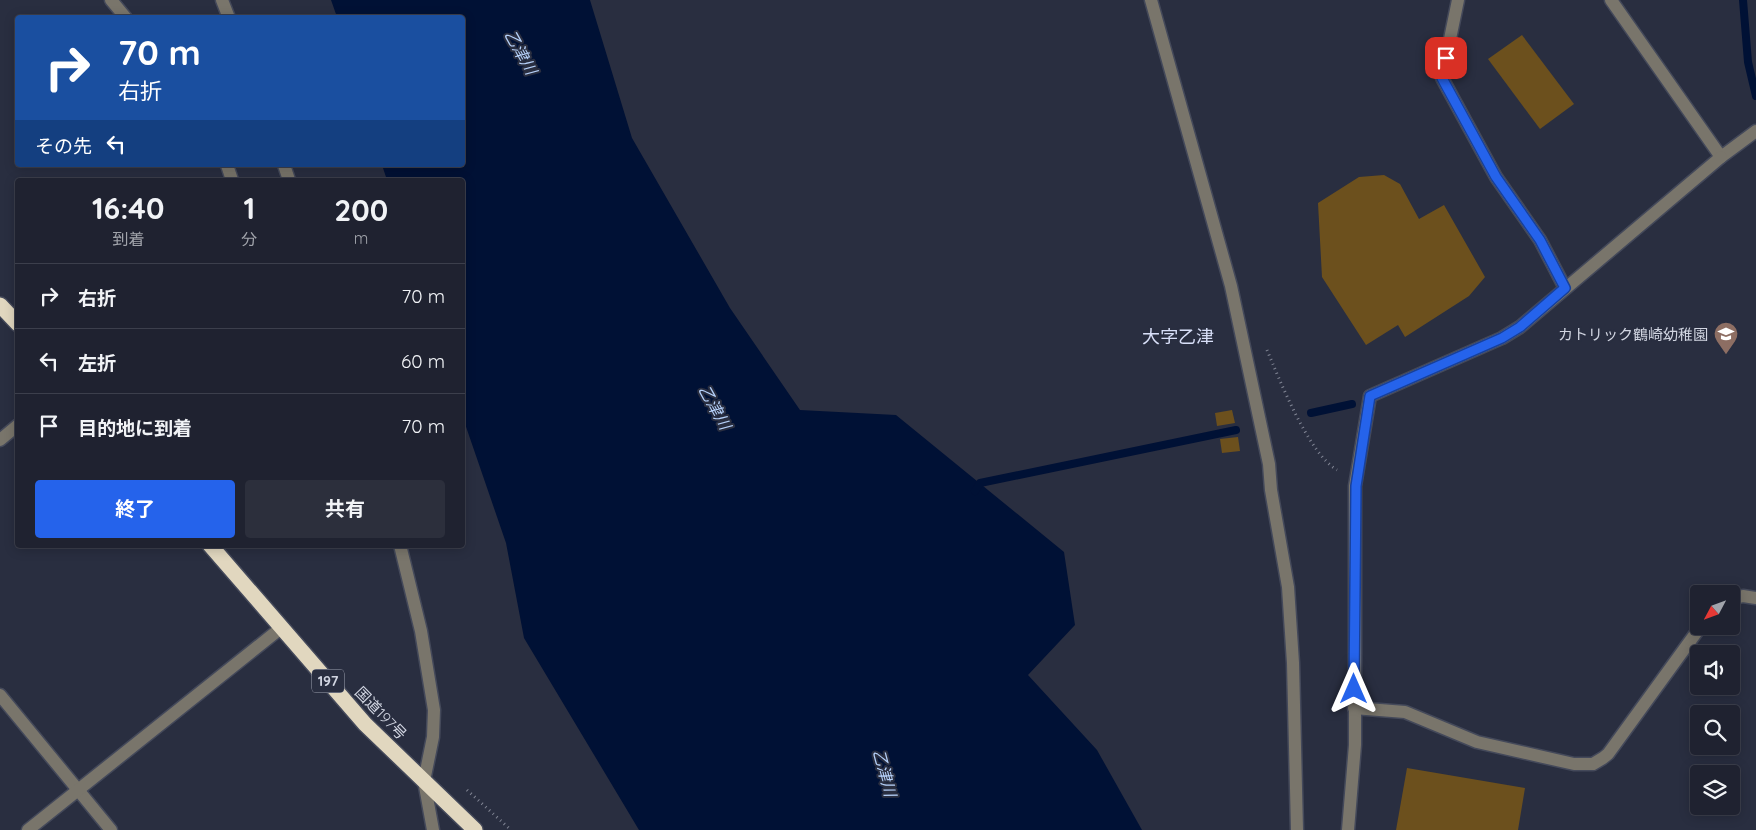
<!DOCTYPE html>
<html lang="ja">
<head>
<meta charset="utf-8">
<style>
	body { margin:0; font-family:Quicksand,"Noto Sans JP",sans-serif; background:#2c2f3c; color:#f1f3f6; height:100vh; display:flex; flex-direction:column; font-size:19px; white-space:nowrap }
	* { box-sizing:border-box; margin:0 }
	p { font-size:16px; color:#a1a4ab }
	.icon { flex:none; width:28px; height:28px; fill:none; stroke:currentColor; stroke-width:2; stroke-linecap:round; stroke-linejoin:round }
	.map { position:relative; flex:1; overflow:hidden }
	.side { position:absolute; left:15px; top:178px; width:450px; height:370px; display:flex; flex-direction:column; background:#1f2230; border-radius:5px; box-shadow:0 2px 12px #0003,0 0 0 1px #3c3f4c }
	.side>* { flex:none }
	.hud { position:absolute; left:15px; top:15px; width:450px; height:152px; border-radius:5px; box-shadow:0 2px 12px #0003,0 0 0 1px #3c3f4c; background:#1a4fa0; color:#fff; overflow:hidden }
	.needle { width:32px; rotate:229deg }
	.buttons { position:absolute; left:1690px; top:585px; display:grid; gap:10px }
	.buttons a { display:grid; place-items:center; width:50px; height:50px; border-radius:5px; background:#1f2230; box-shadow:0 2px 12px #0003,0 0 0 1px #3c3f4c; font-size:25px }
	.pin { position:absolute; display:grid; place-items:center; width:42px; height:42px; color:#fff; margin:-21px; border-radius:10px; box-shadow:0 2px 8px #0006 }
	.me { position:absolute; width:55px; margin:-28px; rotate:0deg; stroke-linejoin:round; filter:drop-shadow(0 0 4px #0008) }
	.turn { display:flex; align-items:center; gap:18px; height:105px; padding:0 20px; font-size:22px }
	.turn .icon { width:65px; height:65px; stroke-width:2.5 }
	.turn b { display:block; font-size:35px; line-height:42px }
	.then { display:flex; align-items:center; height:48px; padding:0 20px; background:#0003; gap:10px; font-size:19px }
	.eta { display:flex; justify-content:space-evenly; align-items:center; height:85px; text-align:center }
	.eta b { font-size:30px; font-weight:700; line-height:35px }
	.button { display:flex; gap:10px; margin-top:auto; padding:10px 20px }
	.button a { flex:1; height:58px; border-radius:5px; background:#2563eb; color:#fff; font-size:20px; font-weight:700; line-height:58px; text-align:center }
	.button a+a { background:#2c2f3c; color:#f1f3f6 }
	ul { padding:0; list-style:none }
	li { display:flex; align-items:center; gap:15px; height:65px; padding:0 20px; border-top:1px solid #3c3f4c }
	li div { flex:1 }
	li b { display:block; font-size:19px }
	li em { font-style:normal }
	.map>svg:first-child { display:block }
	.water { fill:#001135 }
	.lines { fill:none; stroke-linecap:round; stroke-linejoin:round }
	.stream { stroke:#001135; stroke-width:8 }
	.building { fill:#6c501d }
	.minor-casing { stroke:#44495a; stroke-width:15 }
	.highway-casing { stroke:#44495a; stroke-width:18 }
	.path { stroke:#818594; stroke-width:3; stroke-dasharray:1 4; stroke-linecap:butt }
	.minor { stroke:#79756b; stroke-width:12 }
	.highway { stroke:#e1d7bf; stroke-width:15 }
	.route-casing { stroke:#184099; stroke-width:12 }
	.route { stroke:#2563eb; stroke-width:9 }
	.labels { text-anchor:middle; dominant-baseline:central; stroke-width:4; stroke-linejoin:round; paint-order:stroke }
	.shield { fill:#292e40; stroke:#9fa3b1; stroke-width:1 }
	.shield-label { font-size:14px; font-weight:bold; fill:#d1d5e1 }
	.poi-label { font-size:15px; fill:#d1d5e1; stroke:#292e40; text-anchor:end }
	.street-label { font-size:15px; fill:#d1d5e1; stroke:#292e40 }
	.water-label { font-size:16px; font-style:italic; fill:#b5d0f9; stroke:#292e40 }
	.quarter-label { font-size:18px; fill:#d8dff8; stroke:#292e40 }
</style>
</head>
<body>
<div class="map">
<svg width="1756" height="830" viewBox="0 0 1756 830">
	<rect width="100%" height="100%" fill="#292e40"/>
	<path class="water" d="M 331,0 L 590,0 L 632,138 L 730,308 L 800,410 L 896,415 L 1064,552 L 1075,625 L 1028,675 L 1097,750 L 1142,830 L 639,830 L 524,638 L 506,543 L 463,418 L 462,180 L 387,180 L 382,165 L 462,165 L 462,18 L 337,17 Z"/>
	<g class="lines">
		<g class="stream">
			<path d="M 1743,0 L 1748,62 L 1756,96"/>
			<path d="M 1311,413 L 1352,404"/>
			<path d="M 975,491 L 980,483 L 1236,430"/>
		</g>
	</g>
	<g class="building">
		<path d="M 1522,35 L 1574,104 L 1540,129 L 1488,59 Z"/>
		<path d="M 1384,175 L 1400,184 L 1419,219 L 1444,205 L 1485,277 L 1469,296 L 1405,337 L 1398,325 L 1366,345 L 1322,277 L 1318,203 L 1359,177 Z"/>
		<path d="M 1232,410 L 1235,423 L 1217,426 L 1215,413 Z"/>
		<path d="M 1238,437 L 1240,451 L 1222,453 L 1220,439 Z"/>
		<path d="M 1407,768 L 1525,788 L 1518,830 L 1396,830 Z"/>
	</g>
	<g class="lines">
		<defs>
			<g id="minor">
				<path d="M 111,0 L 126,18"/>
				<path d="M 222,0 L 229,18"/>
				<path d="M 1151,0 L 1231,286 L 1269,464 L 1271,490 L 1288,587 L 1293,663 L 1297,830"/>
				<path d="M 1458,0 L 1442,78 L 1496,177 L 1540,240 L 1565,288"/>
				<path d="M 1611,0 L 1721,157 L 1756,131"/>
				<path d="M 227,165 L 232,180"/>
				<path d="M 284,165 L 289,180"/>
				<path d="M 0,440 L 18,425"/>
				<path d="M 400,545 L 421,631 L 434,710 L 433,737 L 424,781 L 433,830"/>
				<path d="M 1731,599 L 1743,596 L 1756,598"/>
				<path d="M 0,695 L 111,830"/>
				<path d="M 1354,708 L 1405,712 L 1477,742 L 1574,764 L 1593,764 L 1603,758 L 1608,754 L 1701,626"/>
				<path d="M 28,830 L 281,628"/>
				<path d="M 1348,830 L 1355,745 L 1355,486 L 1370,396 L 1502,338 L 1520,327 L 1721,157"/>
			</g>
			<g id="highway">
				<path d="M 0,305 L 18,324"/>
				<path d="M 210,545 L 365,724 L 475,830"/>
			</g>
		</defs>
		<use href="#minor" class="minor-casing"/>
		<use href="#highway" class="highway-casing"/>
		<g class="path">
			<path d="M 1267,350 C 1280,381 1309,454 1337,470"/>
			<path d="M 467,790 L 511,830"/>
		</g>
		<use href="#minor" class="minor"/>
		<use href="#highway" class="highway"/>
	</g>
	<g class="lines">
		<defs>
			<path id="route" d="M 1354,689 L 1356,486 L 1370,396 L 1502,338 L 1520,327 L 1565,288 L 1540,240 L 1496,177 L 1442,78 L 1446,58"/>
		</defs>
		<use href="#route" class="route-casing"/>
		<use href="#route" class="route"/>
	</g>
	<defs>
		<symbol id="school-pin" viewBox="-11 -11 22 30"><path d="M0 17L-7.5 6A9.5 9.5 0 1 1 7.5 6Z" fill="#8d6e63" stroke="#292e40"/><path d="M0-5L7-2L0 1L-7-2ZM-4 1L0 2.5L4 1V4Q0 6-4 4Z" fill="#fff"/></symbol>
	</defs>
	<g fill-rule="evenodd">
		<use href="#school-pin" x="1712" y="320" width="28" height="38"/>
	</g>
	<g class="labels">
		<rect class="shield" x="312" y="669.5" width="32" height="23" rx="4"/>
		<g class="shield-label">
			<text x="328" y="681">197</text>
		</g>
		<g class="poi-label">
			<text x="1708" y="334">カトリック鶴崎幼稚園</text>
		</g>
		<g class="street-label">
			<text transform="translate(381 713) rotate(46)">国道197号</text>
		</g>
		<g class="water-label">
			<text transform="translate(521 52) rotate(61)">乙津川</text>
			<text transform="translate(715 407) rotate(61)">乙津川</text>
			<text transform="translate(885 773) rotate(75)">乙津川</text>
		</g>
		<g class="quarter-label">
			<text x="1178" y="336">大字乙津</text>
		</g>
	</g>
</svg>
<div class="buttons">
<a><svg class="needle" viewBox="-14 -14 28 28"><path d="M0-13l5 13h-10z" fill="#e53935"/><path d="M0 13l5-13h-10z" fill="#a1a4ab"/></svg></a>
<a><svg class="icon" aria-label="sound" viewBox="0 0 24 24"><path d="M4 9h4l5-4v14l-5-4H4zM17 9q2 3 0 6"/></svg></a>
<a><svg class="icon" aria-label="search" viewBox="0 0 24 24"><circle cx="10" cy="10" r="6"/><path d="M15 15l6 6"/></svg></a>
<a><svg class="icon" aria-label="layers" viewBox="0 0 24 24"><path d="M12 4l9 5-9 5-9-5zM3 14l9 5 9-5"/></svg></a>
</div>
<div class="pin" style="left:1446px;top:58px;background:#d93025"><svg class="icon" aria-label="arrive" viewBox="0 0 24 24"><path d="M6 21V4h12l-3 4 3 4H6"/></svg></div>
<svg class="me" style="left:1354px;top:689px" viewBox="-20 -20 40 40"><path d="M0-17L14 15 0 8-14 15z" fill="#2563eb" stroke="#fff" stroke-width="4"/></svg>
<div class="hud">
<div class="turn"><svg class="icon" aria-label="right" viewBox="0 0 24 24"><path d="M7 20v-9h11M14 6l5 5-5 5"/></svg><div><b>70 m</b>右折</div></div>
<div class="then">その先<svg class="icon" aria-label="left" viewBox="0 0 24 24"><path d="M17 20v-9H6M10 6l-5 5 5 5"/></svg></div>
</div>
<section class="side">
<div class="eta">
<div><b>16:40</b><p>到着</p></div>
<div><b>1</b><p>分</p></div>
<div><b>200</b><p>m</p></div>
</div>
<ul>
<li><svg class="icon" aria-label="right" viewBox="0 0 24 24"><path d="M7 20v-9h11M14 6l5 5-5 5"/></svg><div><b>右折</b></div><em>70 m</em></li>
<li><svg class="icon" aria-label="left" viewBox="0 0 24 24"><path d="M17 20v-9H6M10 6l-5 5 5 5"/></svg><div><b>左折</b></div><em>60 m</em></li>
<li><svg class="icon" aria-label="arrive" viewBox="0 0 24 24"><path d="M6 21V4h12l-3 4 3 4H6"/></svg><div><b>目的地に到着</b></div><em>70 m</em></li>
</ul>
<div class="button"><a>終了</a><a>共有</a></div>
</section>
</div>
</body>
</html>
